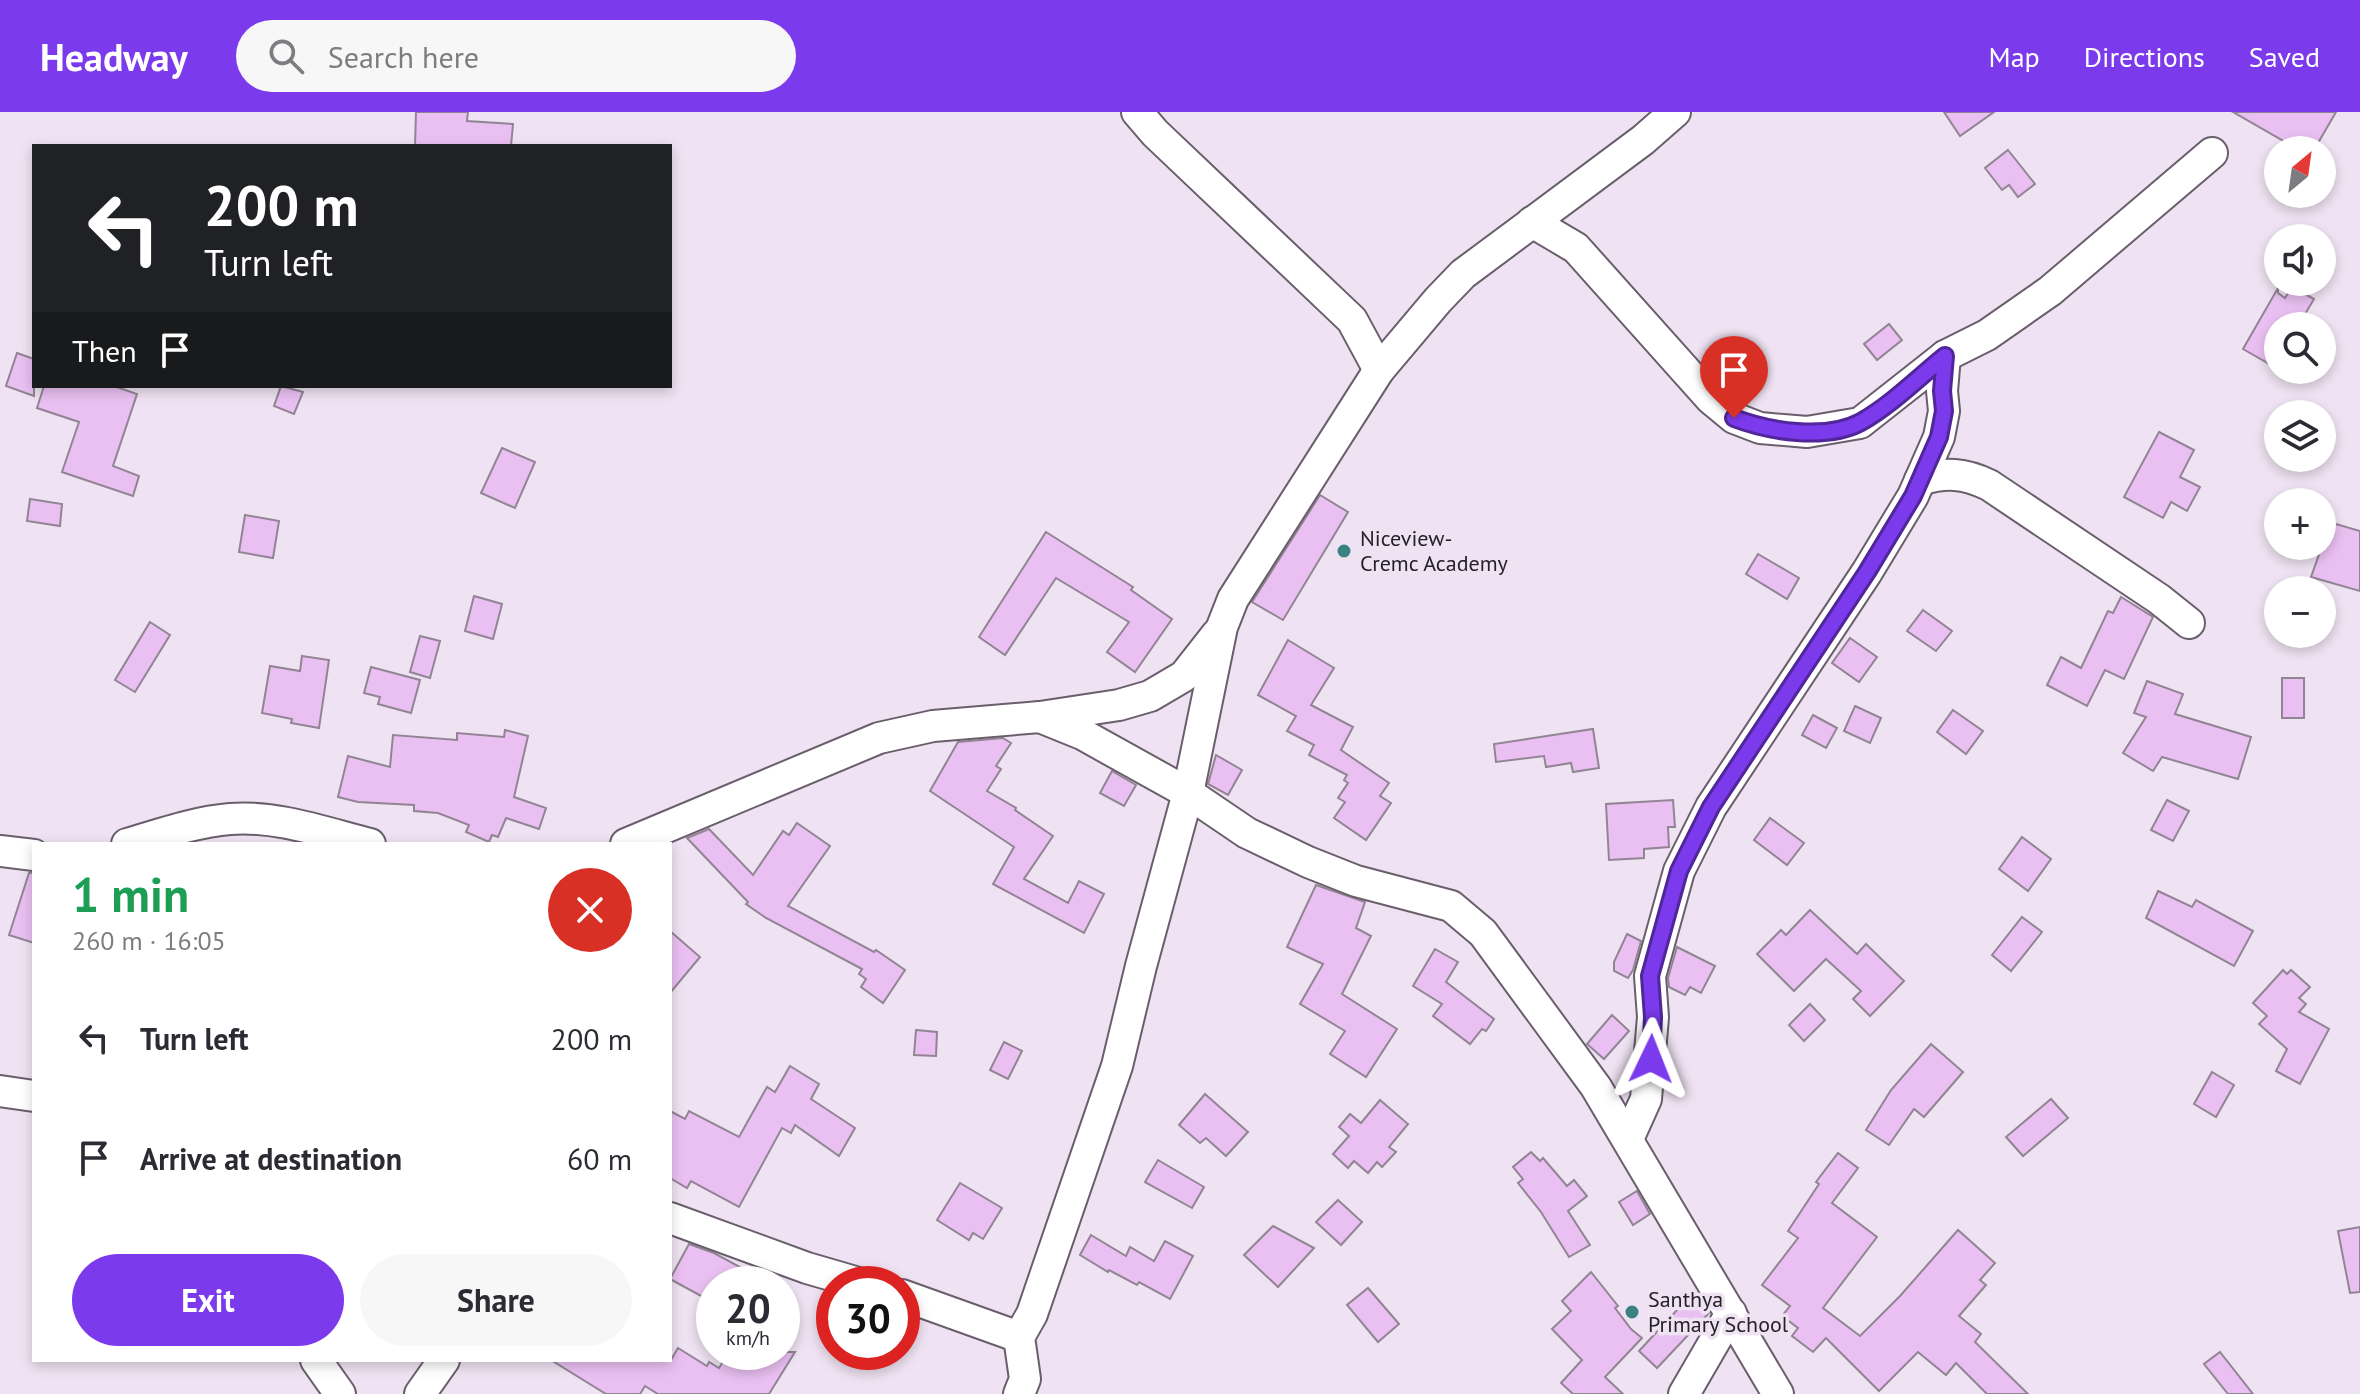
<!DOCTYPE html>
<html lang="en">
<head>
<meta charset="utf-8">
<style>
	body { margin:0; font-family:"PT Sans",sans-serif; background:#f7f7f7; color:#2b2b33; height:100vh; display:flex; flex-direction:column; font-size:30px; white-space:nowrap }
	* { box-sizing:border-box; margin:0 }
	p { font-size:26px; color:#7c7c81 }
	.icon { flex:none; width:44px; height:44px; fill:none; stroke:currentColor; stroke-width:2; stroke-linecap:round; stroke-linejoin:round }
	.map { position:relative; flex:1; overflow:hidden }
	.side { position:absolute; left:32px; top:730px; width:640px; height:520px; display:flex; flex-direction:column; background:#fff; border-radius:0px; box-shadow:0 4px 12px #0003 }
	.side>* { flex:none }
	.top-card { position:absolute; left:32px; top:32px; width:640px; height:244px; border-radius:0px; box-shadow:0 4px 12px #0003; background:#202124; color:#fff; overflow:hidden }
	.needle { width:52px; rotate:29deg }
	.fabs { position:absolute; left:2264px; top:24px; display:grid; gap:16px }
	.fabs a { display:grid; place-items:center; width:72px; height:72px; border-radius:50%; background:#fff; box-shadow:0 4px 12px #0003; font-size:40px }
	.speed { position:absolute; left:696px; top:1154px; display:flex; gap:16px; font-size:40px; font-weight:700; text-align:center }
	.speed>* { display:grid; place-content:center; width:104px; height:104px; border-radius:50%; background:#fff; box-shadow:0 4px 12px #0003; line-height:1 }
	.speed small { font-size:20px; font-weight:400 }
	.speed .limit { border:12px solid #d22; background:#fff; color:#111 }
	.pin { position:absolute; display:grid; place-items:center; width:68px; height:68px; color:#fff; margin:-82px -34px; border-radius:50% 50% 50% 0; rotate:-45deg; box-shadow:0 0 8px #0007 }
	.pin .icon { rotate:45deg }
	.me { position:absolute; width:88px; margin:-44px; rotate:2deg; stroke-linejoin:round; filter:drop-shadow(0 0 6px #0008) }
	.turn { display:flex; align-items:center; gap:28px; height:168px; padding:0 40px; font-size:36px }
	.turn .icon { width:104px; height:104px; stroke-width:2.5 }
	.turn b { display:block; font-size:56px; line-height:68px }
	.then { display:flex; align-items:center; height:76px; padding:0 40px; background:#0003; gap:16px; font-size:30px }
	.round { display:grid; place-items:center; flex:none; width:84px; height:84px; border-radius:42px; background:#f7f7f7 }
	.overview { display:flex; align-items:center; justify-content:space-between; height:136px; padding:0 40px }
	h1 { font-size:48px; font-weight:700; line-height:60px; color:#1e9e55 }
	.action { display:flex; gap:16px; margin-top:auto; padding:16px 40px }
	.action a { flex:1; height:92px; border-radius:48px; background:#7c3aed; color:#fff; font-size:32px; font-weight:700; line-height:92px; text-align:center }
	.action a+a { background:#f7f7f7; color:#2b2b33 }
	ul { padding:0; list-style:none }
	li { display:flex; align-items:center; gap:24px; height:120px; padding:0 40px }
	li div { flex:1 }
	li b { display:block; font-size:30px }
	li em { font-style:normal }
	header { display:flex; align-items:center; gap:48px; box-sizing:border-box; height:112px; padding:0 40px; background:#7c3aed; color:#fff }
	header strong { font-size:38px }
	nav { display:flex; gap:44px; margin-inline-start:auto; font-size:28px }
	.search { width:560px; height:72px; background:#f7f7f7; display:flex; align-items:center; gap:20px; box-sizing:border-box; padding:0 28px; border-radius:44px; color:#7c7c81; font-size:30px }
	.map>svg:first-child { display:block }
	.building { fill:#eac0f2; stroke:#918594; stroke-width:2 }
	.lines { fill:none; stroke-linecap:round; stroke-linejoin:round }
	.street-casing { stroke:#6a5e6c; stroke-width:34 }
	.street { stroke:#fff; stroke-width:30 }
	.route-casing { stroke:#51269a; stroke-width:20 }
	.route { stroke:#7c3aed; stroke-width:14 }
	.poi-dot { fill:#398281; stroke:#efe2f2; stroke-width:3 }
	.labels { text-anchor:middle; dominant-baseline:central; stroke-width:7; stroke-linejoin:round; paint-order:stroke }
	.poi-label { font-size:22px; fill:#262127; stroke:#efe2f2; text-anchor:start }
</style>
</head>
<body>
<header>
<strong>Headway</strong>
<div class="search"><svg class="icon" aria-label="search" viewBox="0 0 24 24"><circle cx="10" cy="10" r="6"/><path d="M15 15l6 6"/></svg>Search here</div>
<nav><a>Map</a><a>Directions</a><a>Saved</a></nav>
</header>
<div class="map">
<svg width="2360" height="1282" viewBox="0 0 2360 1282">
	<rect width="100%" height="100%" fill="#efe2f2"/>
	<g class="building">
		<path d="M 416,0 L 468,0 L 467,9 L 513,12 L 511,34 L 415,34 Z"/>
		<path d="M 1944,0 L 1994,0 L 1960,24 Z"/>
		<path d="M 2233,0 L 2336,0 L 2314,38 L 2299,38 Z"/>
		<path d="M 2008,38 L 2035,72 L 2018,85 L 2009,73 L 2002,78 L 1985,56 Z"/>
		<path d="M 2292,175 L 2314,187 L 2298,214 L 2278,214 L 2278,257 L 2243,237 L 2278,176 L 2278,181 L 2285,186 Z"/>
		<path d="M 1889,212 L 1902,228 L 1877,248 L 1864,232 Z"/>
		<path d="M 17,241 L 34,247 L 34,284 L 6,274 Z"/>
		<path d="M 44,274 L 114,274 L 137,282 L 113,354 L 139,364 L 133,384 L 62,360 L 79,310 L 37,296 Z"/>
		<path d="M 281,274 L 303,280 L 294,302 L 274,294 Z"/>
		<path d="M 2159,320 L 2194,338 L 2180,365 L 2200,375 L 2187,399 L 2171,390 L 2163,406 L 2124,385 Z"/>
		<path d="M 502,336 L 535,350 L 515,396 L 481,381 Z"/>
		<path d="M 1320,383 L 1348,400 L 1283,508 L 1252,490 Z"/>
		<path d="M 30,387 L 62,392 L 60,414 L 27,409 Z"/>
		<path d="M 245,403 L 279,409 L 273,446 L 239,440 Z"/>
		<path d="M 2322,408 L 2360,419 L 2360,479 L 2311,465 L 2322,434 Z"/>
		<path d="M 1046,420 L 1133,475 L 1131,478 L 1172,507 L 1135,560 L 1107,540 L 1129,510 L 1056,466 L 1005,543 L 979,525 Z"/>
		<path d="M 1758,442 L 1799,466 L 1787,487 L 1746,462 Z"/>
		<path d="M 474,484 L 502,492 L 493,527 L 465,519 Z"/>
		<path d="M 2121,485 L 2153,505 L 2124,567 L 2105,558 L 2087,594 L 2047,573 L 2061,545 L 2081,556 L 2108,499 L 2113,501 Z"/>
		<path d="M 1923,498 L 1952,519 L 1936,539 L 1907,519 Z"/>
		<path d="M 150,510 L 170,523 L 135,580 L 115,568 Z"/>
		<path d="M 420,524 L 440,529 L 430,566 L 410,560 Z"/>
		<path d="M 1850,526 L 1877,545 L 1859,570 L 1832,551 Z"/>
		<path d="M 1288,528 L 1334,556 L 1311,593 L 1353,615 L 1341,638 L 1389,671 L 1380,684 L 1391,691 L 1366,728 L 1334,706 L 1345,690 L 1338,686 L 1348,671 L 1344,668 L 1347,663 L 1309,643 L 1314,633 L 1287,619 L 1296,604 L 1258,583 Z"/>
		<path d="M 302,544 L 329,548 L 319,616 L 291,611 L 292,607 L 262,601 L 270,554 L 300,559 Z"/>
		<path d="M 371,555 L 420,568 L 411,601 L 378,592 L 380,585 L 364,581 Z"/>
		<rect x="2282" y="566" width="22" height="40"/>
		<path d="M 2147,569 L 2183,582 L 2175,602 L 2251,625 L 2238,667 L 2162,645 L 2153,659 L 2123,641 L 2146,605 L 2134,601 Z"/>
		<path d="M 1855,594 L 1881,606 L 1870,631 L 1844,619 Z"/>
		<path d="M 1953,598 L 1983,619 L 1966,642 L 1937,620 Z"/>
		<path d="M 1813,603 L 1837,616 L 1826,636 L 1802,623 Z"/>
		<path d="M 1593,617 L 1599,656 L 1573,660 L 1571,651 L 1546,655 L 1544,644 L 1496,650 L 1494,632 Z"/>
		<path d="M 505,618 L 528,624 L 514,685 L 546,696 L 539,717 L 506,706 L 498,725 L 492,723 L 489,730 L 466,720 L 469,713 L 438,701 L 414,699 L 414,693 L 358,690 L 338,685 L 348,644 L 390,655 L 393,623 L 457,628 L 457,621 L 504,625 Z"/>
		<path d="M 1003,626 L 1011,631 L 996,654 L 1001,657 L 987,679 L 1016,696 L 1015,698 L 1053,724 L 1024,767 L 1068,791 L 1079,769 L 1104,782 L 1084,821 L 993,772 L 1014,735 L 930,679 L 958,630 Z"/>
		<path d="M 1216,643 L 1242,658 L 1228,683 L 1208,672 Z"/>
		<path d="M 1112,659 L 1136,673 L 1124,694 L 1100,681 Z"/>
		<path d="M 1673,688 L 1675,715 L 1668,715 L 1669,735 L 1644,737 L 1644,746 L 1609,748 L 1606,692 Z"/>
		<path d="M 2167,688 L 2189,699 L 2173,729 L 2151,718 Z"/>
		<path d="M 1770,706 L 1804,731 L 1787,753 L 1754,728 Z"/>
		<path d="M 797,711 L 830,734 L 788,794 L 874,840 L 876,838 L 905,858 L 883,891 L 861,875 L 866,867 L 859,862 L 862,857 L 766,806 L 746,792 L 748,790 L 687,726 L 709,717 L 753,763 L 783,719 L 789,723 Z"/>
		<path d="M 2022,725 L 2051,747 L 2028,779 L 1999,757 Z"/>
		<path d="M 29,761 L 34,761 L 34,831 L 9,823 Z"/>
		<path d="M 1316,773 L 1365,790 L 1356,816 L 1371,824 L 1342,882 L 1397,917 L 1366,965 L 1330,942 L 1345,919 L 1300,892 L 1323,852 L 1287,835 Z"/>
		<path d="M 2158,779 L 2192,795 L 2196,788 L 2253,819 L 2234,854 L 2146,806 Z"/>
		<path d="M 1810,798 L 1857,842 L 1866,832 L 1904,869 L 1870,904 L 1853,887 L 1861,879 L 1826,847 L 1794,879 L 1757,842 L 1781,818 L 1786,823 Z"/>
		<path d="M 2022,805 L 2042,820 L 2011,859 L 1992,843 Z"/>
		<path d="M 670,819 L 700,845 L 670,881 Z"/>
		<path d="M 1627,822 L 1641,829 L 1633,858 L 1628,866 L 1614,859 L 1614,850 Z"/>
		<path d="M 1677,835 L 1715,854 L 1701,881 L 1690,875 L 1685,883 L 1669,875 L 1668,866 Z"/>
		<path d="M 1435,837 L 1458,850 L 1446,870 L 1494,907 L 1486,919 L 1482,917 L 1470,932 L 1433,904 L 1442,892 L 1413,874 Z"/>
		<path d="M 2283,858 L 2287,862 L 2291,858 L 2310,875 L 2299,886 L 2306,892 L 2299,900 L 2329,917 L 2300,972 L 2276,959 L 2287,937 L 2259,912 L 2267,904 L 2253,891 Z"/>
		<path d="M 1810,892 L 1825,908 L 1804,929 L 1789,913 Z"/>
		<path d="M 1612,903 L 1629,919 L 1604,947 L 1587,932 Z"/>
		<path d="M 916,918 L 937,920 L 936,944 L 914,943 Z"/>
		<path d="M 1004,930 L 1022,939 L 1008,967 L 990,958 Z"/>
		<path d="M 1931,932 L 1963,960 L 1924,1005 L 1914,997 L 1889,1033 L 1866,1018 L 1891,978 Z"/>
		<path d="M 790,954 L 819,972 L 811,987 L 855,1016 L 839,1044 L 795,1013 L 791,1021 L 782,1016 L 739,1095 L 691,1069 L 687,1076 L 670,1066 L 670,999 L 685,1007 L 689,999 L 739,1025 L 767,975 L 775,980 Z"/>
		<path d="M 2212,960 L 2234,973 L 2216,1005 L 2194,992 Z"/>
		<path d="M 1205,982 L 1248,1020 L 1226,1044 L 1206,1026 L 1200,1031 L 1179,1013 Z"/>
		<path d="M 2051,987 L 2068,1006 L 2023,1044 L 2006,1025 Z"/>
		<path d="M 1380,988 L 1408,1012 L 1389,1035 L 1396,1040 L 1382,1055 L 1377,1050 L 1368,1061 L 1354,1049 L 1348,1056 L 1333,1042 L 1349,1024 L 1339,1015 L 1350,1002 L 1361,1011 Z"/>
		<path d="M 1531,1040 L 1540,1049 L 1543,1046 L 1567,1074 L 1574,1068 L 1587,1084 L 1568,1099 L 1590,1133 L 1569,1145 L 1541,1100 L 1518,1071 L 1523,1067 L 1513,1055 Z"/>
		<path d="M 1838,1041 L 1858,1056 L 1832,1091 L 1877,1125 L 1823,1196 L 1860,1224 L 1900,1184 L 1958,1118 L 1995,1151 L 1980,1168 L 1986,1173 L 1959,1204 L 1981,1222 L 1975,1230 L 2028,1282 L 1987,1282 L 1956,1251 L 1946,1263 L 1918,1240 L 1879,1279 L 1826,1226 L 1813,1240 L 1792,1224 L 1798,1216 L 1782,1204 L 1790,1194 L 1762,1173 L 1798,1126 L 1788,1119 L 1819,1072 L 1816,1070 Z"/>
		<path d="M 1158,1048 L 1204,1075 L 1192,1096 L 1145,1070 Z"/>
		<path d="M 960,1071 L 1002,1096 L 983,1127 L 973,1121 L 969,1128 L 937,1108 Z"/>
		<path d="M 1637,1079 L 1650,1102 L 1633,1113 L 1619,1090 Z"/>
		<path d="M 1338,1088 L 1362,1110 L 1341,1133 L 1316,1110 Z"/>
		<path d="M 1273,1114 L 1314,1136 L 1278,1175 L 1244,1143 Z"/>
		<path d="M 2360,1115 L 2360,1180 L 2350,1181 L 2338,1119 Z"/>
		<path d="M 1091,1123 L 1126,1144 L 1130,1135 L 1154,1149 L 1165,1129 L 1193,1144 L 1170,1187 L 1139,1170 L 1137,1173 L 1109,1158 L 1108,1160 L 1080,1143 Z"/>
		<path d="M 689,1132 L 714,1141 L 771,1172 L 714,1172 L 714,1191 L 670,1167 Z"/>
		<path d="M 1591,1160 L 1618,1194 L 1615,1196 L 1631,1217 L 1642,1226 L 1605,1265 L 1623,1282 L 1573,1282 L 1561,1271 L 1582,1248 L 1552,1217 L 1571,1199 L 1562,1189 Z"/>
		<path d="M 1368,1176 L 1399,1212 L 1378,1230 L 1347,1193 Z"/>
		<path d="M 1691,1183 L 1709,1201 L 1657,1256 L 1639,1239 Z"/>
		<path d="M 678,1236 L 707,1254 L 709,1250 L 719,1256 L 729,1240 L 795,1240 L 769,1282 L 658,1282 L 645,1274 L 640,1282 L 606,1282 L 551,1248 L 671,1248 Z"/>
		<path d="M 2220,1240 L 2253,1282 L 2228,1282 L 2204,1252 Z"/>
	</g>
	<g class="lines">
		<defs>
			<g id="street">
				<path d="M 1137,0 L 1155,21 L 1352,208 L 1379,258"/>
				<path d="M 1532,110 L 1576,136 L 1711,287 L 1734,306 L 1760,316 L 1807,320 L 1860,311 L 1945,244 L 1987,223 L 2050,179 L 2212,41"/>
				<path d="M 1920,368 C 1946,360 1964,361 1989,373 L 2159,487 L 2189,511"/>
				<path d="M 1040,605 L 1082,622 L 1188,681 L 1247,721 L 1308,750 L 1356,769 L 1451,794 L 1483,821 L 1596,975 L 1778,1282"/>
				<path d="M 127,732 C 161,722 195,710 230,707 C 276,703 326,721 370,732"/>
				<path d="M 626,732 L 879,626 L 933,614 L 1040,605 L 1119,593 L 1150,584 L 1184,564 L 1217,522"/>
				<path d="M 0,739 L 34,743"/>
				<path d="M 0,979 L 34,984"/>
				<path d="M 1628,1027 L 1646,987 L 1653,905 L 1650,864 L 1679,759 L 1711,695 L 1867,460 L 1913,384 L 1939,325 L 1944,299 L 1942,279 L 1945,244"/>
				<path d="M 670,1106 L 807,1156 L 862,1172"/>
				<path d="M 902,1183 L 1019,1225"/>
				<path d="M 316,1248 L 340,1282"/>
				<path d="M 420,1282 L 444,1248"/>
				<path d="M 1019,1282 L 1025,1267 L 1019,1225 L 1032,1202 L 1117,954 L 1141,854 L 1188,681 L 1222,515 L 1233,487 L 1379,258 L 1438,188 L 1463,162 L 1643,28 L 1675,0"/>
				<path d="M 1684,1282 L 1731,1201"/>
			</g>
		</defs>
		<use href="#street" class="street-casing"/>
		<use href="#street" class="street"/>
	</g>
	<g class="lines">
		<defs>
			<path id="route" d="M 1651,947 L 1653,905 L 1650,864 L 1679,759 L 1711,695 L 1867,460 L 1913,384 L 1939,325 L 1944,299 L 1942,279 L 1945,244 C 1918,266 1891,293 1861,310 C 1826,329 1768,319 1734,306"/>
		</defs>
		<use href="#route" class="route-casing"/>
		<use href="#route" class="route"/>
	</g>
	<g class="poi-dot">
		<circle cx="1344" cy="439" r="8"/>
		<circle cx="1632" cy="1200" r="8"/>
	</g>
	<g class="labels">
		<g class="poi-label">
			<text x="1360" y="426">Niceview-<tspan x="1360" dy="25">Cremc Academy</tspan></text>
			<text x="1648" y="1187">Santhya<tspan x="1648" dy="25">Primary School</tspan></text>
		</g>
	</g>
</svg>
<div class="fabs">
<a><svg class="needle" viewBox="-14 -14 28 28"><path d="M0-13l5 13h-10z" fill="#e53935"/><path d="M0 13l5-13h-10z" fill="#7c7c81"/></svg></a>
<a><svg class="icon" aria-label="sound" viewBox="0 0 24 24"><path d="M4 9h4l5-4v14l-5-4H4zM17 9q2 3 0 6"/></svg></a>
<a><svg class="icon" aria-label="search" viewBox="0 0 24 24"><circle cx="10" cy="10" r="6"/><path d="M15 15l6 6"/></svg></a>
<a><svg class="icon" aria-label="layers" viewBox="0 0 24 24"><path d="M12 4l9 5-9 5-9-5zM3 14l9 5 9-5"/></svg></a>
<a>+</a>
<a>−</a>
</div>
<div class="speed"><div>20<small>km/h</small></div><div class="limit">30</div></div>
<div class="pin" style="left:1734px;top:306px;background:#d93025"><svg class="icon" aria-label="arrive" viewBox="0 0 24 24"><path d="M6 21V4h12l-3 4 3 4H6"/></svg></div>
<svg class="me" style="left:1651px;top:947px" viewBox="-20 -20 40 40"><path d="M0-17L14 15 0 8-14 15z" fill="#7c3aed" stroke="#fff" stroke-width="4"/></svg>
<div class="top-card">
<div class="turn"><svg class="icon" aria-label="left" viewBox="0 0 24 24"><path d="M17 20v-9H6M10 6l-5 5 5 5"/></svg><div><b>200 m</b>Turn left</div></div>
<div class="then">Then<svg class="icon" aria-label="arrive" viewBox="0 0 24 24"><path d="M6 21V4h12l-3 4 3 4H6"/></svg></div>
</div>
<section class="side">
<div class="overview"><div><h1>1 min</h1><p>260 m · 16:05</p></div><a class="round" style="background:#d93025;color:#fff"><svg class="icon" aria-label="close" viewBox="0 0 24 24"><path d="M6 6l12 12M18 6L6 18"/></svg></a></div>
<ul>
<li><svg class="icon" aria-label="left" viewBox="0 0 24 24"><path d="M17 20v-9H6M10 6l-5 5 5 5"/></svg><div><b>Turn left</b></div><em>200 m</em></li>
<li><svg class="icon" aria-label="arrive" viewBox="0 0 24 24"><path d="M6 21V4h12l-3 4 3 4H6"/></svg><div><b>Arrive at destination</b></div><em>60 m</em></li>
</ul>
<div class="action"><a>Exit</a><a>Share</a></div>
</section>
</div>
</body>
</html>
